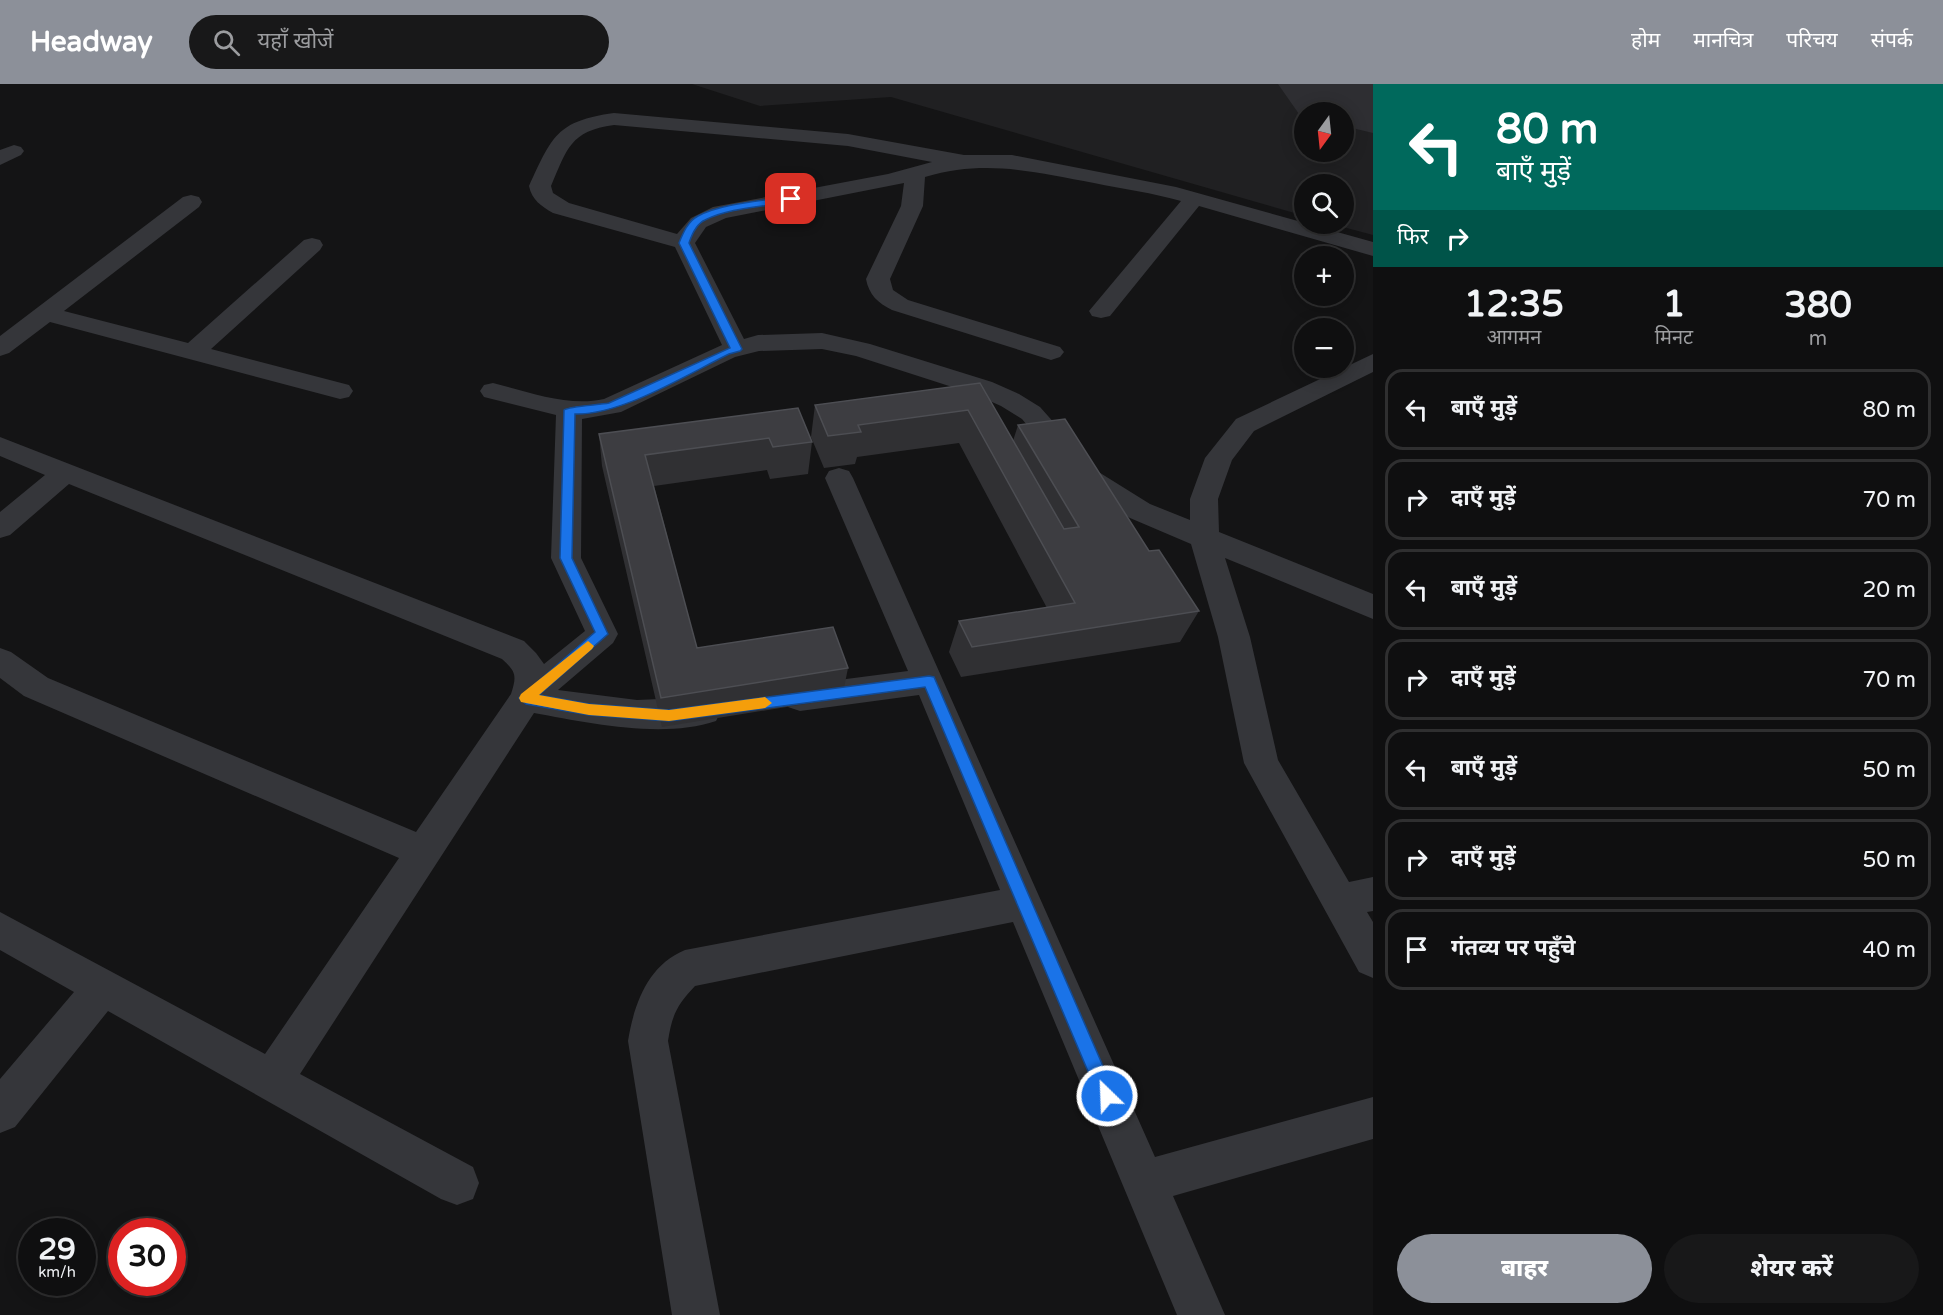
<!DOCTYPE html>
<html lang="hi">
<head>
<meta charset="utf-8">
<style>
	body { margin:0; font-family:"Varela Round","Noto Sans Devanagari",sans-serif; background:#181819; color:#f1f3f6; height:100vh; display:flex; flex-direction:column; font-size:22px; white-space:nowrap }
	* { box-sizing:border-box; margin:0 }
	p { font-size:20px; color:#9b9c9f }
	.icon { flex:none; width:33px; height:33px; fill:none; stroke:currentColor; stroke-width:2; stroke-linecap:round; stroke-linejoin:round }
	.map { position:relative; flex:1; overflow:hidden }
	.side { display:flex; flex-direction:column; background:#0f0f10; width:570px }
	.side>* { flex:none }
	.top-card { background:#00695c; color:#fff; overflow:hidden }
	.needle { width:39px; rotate:195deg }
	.buttons { position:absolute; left:1294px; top:18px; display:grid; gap:12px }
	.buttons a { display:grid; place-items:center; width:60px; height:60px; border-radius:50%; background:#0f0f10; box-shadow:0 3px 15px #0003,0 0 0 2px #2f2f30; font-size:30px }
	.speed { position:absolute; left:18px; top:1134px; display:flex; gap:12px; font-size:30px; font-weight:700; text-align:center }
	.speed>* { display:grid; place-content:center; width:78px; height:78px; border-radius:50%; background:#0f0f10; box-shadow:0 3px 15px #0003,0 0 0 2px #2f2f30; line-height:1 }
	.speed small { font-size:15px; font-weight:400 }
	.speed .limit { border:9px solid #d22; background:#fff; color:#111 }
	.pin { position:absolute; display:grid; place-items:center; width:51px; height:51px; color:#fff; margin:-26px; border-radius:12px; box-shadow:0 3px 9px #0006 }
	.me { position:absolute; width:66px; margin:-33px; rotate:336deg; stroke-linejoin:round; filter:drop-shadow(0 0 4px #0008) }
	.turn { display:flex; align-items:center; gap:21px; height:126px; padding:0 24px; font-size:27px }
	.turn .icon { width:78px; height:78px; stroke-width:2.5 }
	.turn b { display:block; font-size:42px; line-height:51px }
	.then { display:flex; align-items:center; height:57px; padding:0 24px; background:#0003; gap:12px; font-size:22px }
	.eta { display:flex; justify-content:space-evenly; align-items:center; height:102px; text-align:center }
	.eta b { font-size:36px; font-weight:800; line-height:42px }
	.action { display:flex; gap:12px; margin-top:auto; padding:12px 24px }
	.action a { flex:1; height:69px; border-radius:36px; background:#8c9099; color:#fff; font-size:24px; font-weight:800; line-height:69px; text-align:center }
	.action a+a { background:#181819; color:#f1f3f6 }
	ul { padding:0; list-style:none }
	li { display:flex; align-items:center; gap:18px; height:81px; margin:0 12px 9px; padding:0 12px; border:3px solid #2f2f30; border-radius:18px }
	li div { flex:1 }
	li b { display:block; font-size:22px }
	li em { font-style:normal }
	header { display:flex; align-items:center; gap:36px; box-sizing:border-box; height:84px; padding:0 30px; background:#8c9099; color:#fff }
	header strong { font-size:28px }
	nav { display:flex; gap:33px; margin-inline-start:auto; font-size:21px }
	.search { width:420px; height:54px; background:#181819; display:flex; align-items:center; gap:15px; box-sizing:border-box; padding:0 21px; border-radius:33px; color:#9b9c9f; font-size:22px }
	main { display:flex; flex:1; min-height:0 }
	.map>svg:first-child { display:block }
	.built { fill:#202022; fill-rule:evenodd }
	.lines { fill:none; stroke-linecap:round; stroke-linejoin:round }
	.runway { fill:#2e2e32; fill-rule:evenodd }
	.minor { fill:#35363a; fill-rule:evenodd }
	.wall { fill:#303033 }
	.building { fill:#3d3d41; stroke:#4d4e53; stroke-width:1.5 }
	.route { fill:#1a73e8; stroke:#114b97; stroke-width:1.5 }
	.slow { fill:#f59e0b }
</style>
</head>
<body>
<header>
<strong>Headway</strong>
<div class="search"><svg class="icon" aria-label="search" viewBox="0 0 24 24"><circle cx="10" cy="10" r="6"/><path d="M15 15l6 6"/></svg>यहाँ खोजें</div>
<nav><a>होम</a><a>मानचित्र</a><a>परिचय</a><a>संपर्क</a></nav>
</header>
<main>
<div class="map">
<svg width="1373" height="1231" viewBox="0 0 1373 1231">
	<rect width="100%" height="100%" fill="#141415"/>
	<path class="built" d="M 692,0 L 1373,0 L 1373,151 L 1332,140 L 1344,140 L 1344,100 L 1305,100 L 1305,132 L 891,13 L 760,22 ZM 1305,28 L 1344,28 L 1344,68 L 1305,68 Z"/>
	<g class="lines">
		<path class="runway" d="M 1278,0 L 1373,0 L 1373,49 L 1344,42 L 1344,28 L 1305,28 L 1305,32 L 1299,30 Z"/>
		<g class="minor">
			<path d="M 614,29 L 848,50 L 964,71 L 1012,71 L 1176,103 L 1373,158 L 1373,172 L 1199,122 L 1110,232 L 1101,234 L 1092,232 L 1089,227 L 1181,117 C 1153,109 1123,105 1094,99 C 1034,88 986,75 925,93 L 923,122 L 890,195 L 893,206 L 908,216 L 1060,263 L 1064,268 L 1060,273 L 1051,276 L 892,226 C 878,219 869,211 866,195 L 901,122 L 904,99 L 726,134 L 706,143 L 695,159 L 744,255 L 758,251 L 822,249 L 870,260 L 992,298 L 1019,310 L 1040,323 L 1097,387 L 1150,420 L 1190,436 L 1190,415 L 1205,374 L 1236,335 L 1373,270 L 1373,288 L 1254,347 L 1232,376 L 1218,415 L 1219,448 L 1373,510 L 1373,535 L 1225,474 L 1250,553 L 1278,676 L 1349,798 L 1373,793 L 1373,827 L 1367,828 L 1373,838 L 1373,894 L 1359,888 L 1244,679 L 1218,553 L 1191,460 L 1130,434 L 1077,401 L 1022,335 L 1001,322 L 974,310 L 856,272 L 822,265 L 759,267 L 735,273 L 621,328 L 582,335 L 581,474 L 618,550 L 613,559 L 558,606 L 637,616 L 704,613 L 716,617 L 721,627 L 716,637 C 663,655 588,639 534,629 L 300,990 L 473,1083 L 479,1099 L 473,1115 L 457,1121 L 441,1115 L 108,927 L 15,1043 L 0,1049 L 0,995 L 74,908 L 0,866 L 0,828 L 265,970 L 399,774 L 24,612 L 0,594 L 0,564 L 11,568 L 48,594 L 416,748 L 511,610 C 517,591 516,588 502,575 L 69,400 L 10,451 L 0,454 L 0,428 L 45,391 L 0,372 L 0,353 L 524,557 L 536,569 L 544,580 L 585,547 L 551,474 L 556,331 L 484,313 L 480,307 L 484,301 L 493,299 C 529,308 568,323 604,315 L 722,261 L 675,163 L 553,129 C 541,122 532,116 529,102 C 552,53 556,37 614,29 ZM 614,41 L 848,62 L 932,78 L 888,90 L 713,123 L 691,134 L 677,150 L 569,119 L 553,109 L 551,102 C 567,65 570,47 614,41 Z"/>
			<path d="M 14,61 L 21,63 L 24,67 L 21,71 L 0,81 L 0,66 Z"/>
			<path d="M 191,111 L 199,113 L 202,118 L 199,123 L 64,227 L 188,259 L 304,156 L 312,154 L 320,156 L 323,161 L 320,166 L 211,265 L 349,301 L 353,307 L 349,313 L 340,315 L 50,238 L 9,269 L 0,272 L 0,252 L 183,113 Z"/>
			<path d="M 839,384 L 849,387 L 853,394 L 1155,1073 L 1373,1013 L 1373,1055 L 1173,1112 L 1225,1231 L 1177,1231 L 1013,838 L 695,902 C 677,921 672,931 668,957 L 720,1231 L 672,1231 L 628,957 C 634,920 648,881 685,866 L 1000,806 L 919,611 L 800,627 L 788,623 L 784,614 L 788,605 L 800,601 L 908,587 L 825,394 L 829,387 Z"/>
		</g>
	</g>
	<g class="wall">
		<path d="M 980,299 L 1013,357 L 1018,341 L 1149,467 L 1199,527 L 1180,558 L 961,593 L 949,568 L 959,537 L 1047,524 L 959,359 L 857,373 L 855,380 L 824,384 L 811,353 L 815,321 Z"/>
		<path d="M 798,324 L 812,358 L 808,390 L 770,395 L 767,386 L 654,402 L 697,564 L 848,584 L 842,614 L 662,643 L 602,382 L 599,350 Z"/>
	</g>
	<g class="building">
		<path d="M 980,299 L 1064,445 L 1079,443 L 1018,341 L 1065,335 L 1149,467 L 1159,466 L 1199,527 L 972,563 L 959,537 L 1075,519 L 968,326 L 858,341 L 861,348 L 828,352 L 815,321 Z"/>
		<path d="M 798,324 L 812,358 L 773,363 L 769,354 L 645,371 L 697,564 L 833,543 L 848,584 L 661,614 L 599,350 Z"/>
	</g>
	<path class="route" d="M 791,112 L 794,113 L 794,117 C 766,123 731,123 705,136 C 696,140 692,150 689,159 L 742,265 L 740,267 L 729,270 C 686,291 622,331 575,330 L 572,474 L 608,550 L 539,611 L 589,620 L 669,626 L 929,592 L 934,593 L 1116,1012 L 1113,1018 L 1107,1021 L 1101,1018 L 925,603 L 669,637 L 589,631 L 526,620 L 519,614 L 595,548 L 560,474 L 564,326 C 569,322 599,321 609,319 L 730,264 L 679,159 C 683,149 688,137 698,132 C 722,119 764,117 791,112 Z"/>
	<path class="slow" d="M 588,557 L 594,562 L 592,565 L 539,611 L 589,620 L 669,626 L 765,613 L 772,619 L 765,624 L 669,637 L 589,631 L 521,618 L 519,614 L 521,610 Z"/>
</svg>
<div class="buttons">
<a><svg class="needle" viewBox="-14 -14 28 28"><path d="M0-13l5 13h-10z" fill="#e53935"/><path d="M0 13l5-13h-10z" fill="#9b9c9f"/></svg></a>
<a><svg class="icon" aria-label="search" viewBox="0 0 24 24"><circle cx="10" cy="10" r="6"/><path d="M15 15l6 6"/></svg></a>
<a>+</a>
<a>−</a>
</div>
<div class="speed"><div>29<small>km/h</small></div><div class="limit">30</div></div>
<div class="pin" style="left:791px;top:115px;background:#d93025"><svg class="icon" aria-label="arrive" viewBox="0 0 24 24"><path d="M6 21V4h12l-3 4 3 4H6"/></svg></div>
<svg class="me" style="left:1107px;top:1012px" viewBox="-20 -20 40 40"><circle r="17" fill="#1a73e8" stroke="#fff" stroke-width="3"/><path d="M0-11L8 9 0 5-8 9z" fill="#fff"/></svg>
</div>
<section class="side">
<div class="top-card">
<div class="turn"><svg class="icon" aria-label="left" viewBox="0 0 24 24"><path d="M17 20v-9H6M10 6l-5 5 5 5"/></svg><div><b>80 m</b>बाएँ मुड़ें</div></div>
<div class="then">फिर<svg class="icon" aria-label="right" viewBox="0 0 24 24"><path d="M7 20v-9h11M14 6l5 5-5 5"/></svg></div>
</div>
<div class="eta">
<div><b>12:35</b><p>आगमन</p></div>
<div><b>1</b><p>मिनट</p></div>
<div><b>380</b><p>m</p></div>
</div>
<ul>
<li><svg class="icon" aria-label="left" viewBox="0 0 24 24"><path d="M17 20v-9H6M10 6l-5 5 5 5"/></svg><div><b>बाएँ मुड़ें</b></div><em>80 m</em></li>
<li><svg class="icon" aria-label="right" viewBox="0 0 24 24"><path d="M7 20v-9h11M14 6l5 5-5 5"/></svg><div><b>दाएँ मुड़ें</b></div><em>70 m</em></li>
<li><svg class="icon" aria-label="left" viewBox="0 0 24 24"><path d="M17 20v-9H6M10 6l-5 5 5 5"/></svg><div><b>बाएँ मुड़ें</b></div><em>20 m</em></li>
<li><svg class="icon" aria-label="right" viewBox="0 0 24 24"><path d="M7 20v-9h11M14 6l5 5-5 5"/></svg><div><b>दाएँ मुड़ें</b></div><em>70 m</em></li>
<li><svg class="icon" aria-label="left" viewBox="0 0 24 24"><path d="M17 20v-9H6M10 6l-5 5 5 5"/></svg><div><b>बाएँ मुड़ें</b></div><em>50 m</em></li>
<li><svg class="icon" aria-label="right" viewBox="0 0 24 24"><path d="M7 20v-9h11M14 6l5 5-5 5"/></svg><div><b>दाएँ मुड़ें</b></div><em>50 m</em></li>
<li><svg class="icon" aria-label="arrive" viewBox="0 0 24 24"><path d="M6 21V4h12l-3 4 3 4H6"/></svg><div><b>गंतव्य पर पहुँचे</b></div><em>40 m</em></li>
</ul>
<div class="action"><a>बाहर</a><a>शेयर करें</a></div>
</section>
</main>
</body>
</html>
